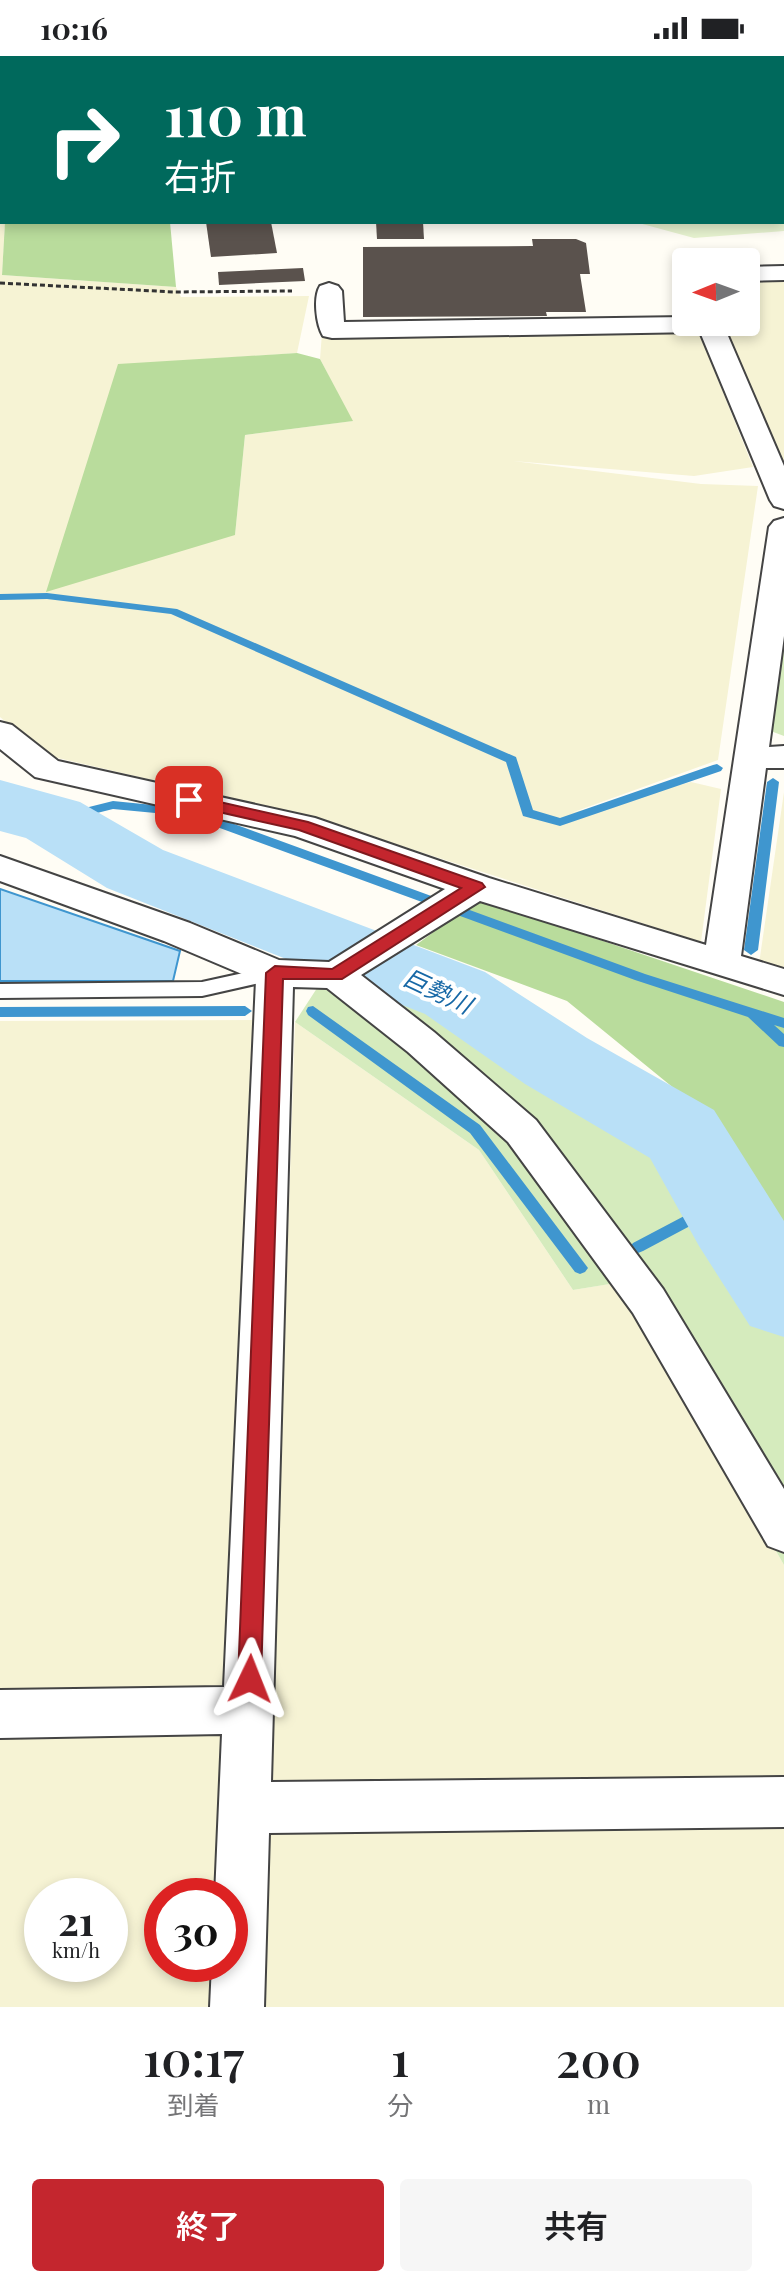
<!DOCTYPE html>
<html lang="ja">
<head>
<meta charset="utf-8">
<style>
	body { margin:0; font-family:"Playfair Display","Noto Sans JP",serif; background:#f6f6f6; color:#202124; height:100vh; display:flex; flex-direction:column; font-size:30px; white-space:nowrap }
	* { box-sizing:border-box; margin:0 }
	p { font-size:26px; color:#757577 }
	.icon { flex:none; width:44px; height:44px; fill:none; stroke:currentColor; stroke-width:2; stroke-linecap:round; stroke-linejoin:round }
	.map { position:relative; height:1951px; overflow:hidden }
	.sheet { display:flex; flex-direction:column; background:#fff; flex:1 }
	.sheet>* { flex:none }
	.guide { position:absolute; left:0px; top:0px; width:784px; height:168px; box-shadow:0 4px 12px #0003; background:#00695c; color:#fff; overflow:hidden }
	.needle { width:52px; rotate:269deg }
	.buttons { position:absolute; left:672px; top:192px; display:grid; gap:16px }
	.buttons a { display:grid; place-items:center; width:88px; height:88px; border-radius:8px; background:#fff; box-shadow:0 4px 12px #0003; font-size:40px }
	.speed { position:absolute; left:24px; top:1822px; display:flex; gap:16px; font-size:40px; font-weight:700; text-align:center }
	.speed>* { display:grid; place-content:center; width:104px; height:104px; border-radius:50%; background:#fff; box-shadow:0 4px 12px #0003; line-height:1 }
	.speed small { font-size:20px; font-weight:400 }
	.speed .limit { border:12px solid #d22; background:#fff; color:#111 }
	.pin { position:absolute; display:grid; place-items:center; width:68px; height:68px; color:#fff; margin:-34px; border-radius:16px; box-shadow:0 4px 12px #0006 }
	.me { position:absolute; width:88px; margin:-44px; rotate:2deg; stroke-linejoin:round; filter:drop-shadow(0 0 6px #0008) }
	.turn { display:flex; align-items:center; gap:28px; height:168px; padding:0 32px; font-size:36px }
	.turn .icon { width:104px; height:104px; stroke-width:2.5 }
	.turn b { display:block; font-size:56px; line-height:68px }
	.eta { display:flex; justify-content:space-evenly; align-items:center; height:136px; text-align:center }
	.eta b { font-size:48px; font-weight:600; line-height:56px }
	.action { display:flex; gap:16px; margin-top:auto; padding:16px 32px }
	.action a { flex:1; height:92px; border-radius:8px; background:#c4262e; color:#fff; font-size:32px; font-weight:600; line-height:92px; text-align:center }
	.action a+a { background:#f6f6f6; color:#202124 }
	.status { display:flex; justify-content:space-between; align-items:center; height:56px; padding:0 40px; background:#fff; direction:ltr }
	.status svg { height:22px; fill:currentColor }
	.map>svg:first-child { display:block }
	.farmland { fill:#f6f3d4; fill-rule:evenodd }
	.green { fill:#d5ebbd }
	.forest { fill:#b9dc9c }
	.pitch { fill:#e6f2cf }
	.water { fill:#b9e0f7; stroke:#3f96cf; stroke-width:2 }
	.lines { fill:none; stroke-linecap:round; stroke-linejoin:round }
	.stream { fill:#3f96cf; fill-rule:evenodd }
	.river { fill:#b9e0f7; fill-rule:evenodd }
	.building { fill:#5a524d }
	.lane-casing { stroke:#444; stroke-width:4 }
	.street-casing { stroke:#444; stroke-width:4 }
	.path { stroke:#333; stroke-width:3; stroke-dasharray:5 3; stroke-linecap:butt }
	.lane { fill:#fff; fill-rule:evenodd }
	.street { fill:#fff; fill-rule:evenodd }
	.route { fill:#c4262e; stroke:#7f191e; stroke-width:2 }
	.labels { text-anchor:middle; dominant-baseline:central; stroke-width:8; stroke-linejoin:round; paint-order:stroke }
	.water-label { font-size:24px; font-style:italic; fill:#1768a6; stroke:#fff }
</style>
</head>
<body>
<div class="status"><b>10:16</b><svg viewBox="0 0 49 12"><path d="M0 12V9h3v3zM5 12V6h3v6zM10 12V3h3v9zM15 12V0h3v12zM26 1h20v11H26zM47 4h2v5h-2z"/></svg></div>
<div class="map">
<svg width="784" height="1951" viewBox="0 0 784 1951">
	<rect width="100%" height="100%" fill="#fffdf5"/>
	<g class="farmland">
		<path d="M 0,125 L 2,166 L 5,166 L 2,219 L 176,231 L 181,241 L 309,240 L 297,297 L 118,309 L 235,479 L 245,379 L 352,365 L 320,303 L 322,277 L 698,274 L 753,411 L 694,420 L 513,405 L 701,428 L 758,430 L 718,704 L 571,757 L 691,726 L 721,733 L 701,886 L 311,761 L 45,699 L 0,661 Z"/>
		<path d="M 784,222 L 784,409 L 716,266 L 746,266 L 746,223 Z"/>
		<path d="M 784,736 L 784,916 L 759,908 Z"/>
		<path d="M 257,964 L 231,1635 L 0,1637 L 0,965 Z"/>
		<path d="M 295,966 L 479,1094 L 573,1234 L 621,1226 L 784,1509 L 784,1728 L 270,1732 Z"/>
		<path d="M 227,1676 L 220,1840 L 162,1840 L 162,1908 L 217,1908 L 215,1951 L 0,1951 L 0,1679 ZM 42,1840 L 110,1840 L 110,1908 L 42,1908 Z"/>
		<path d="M 784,1769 L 784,1951 L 259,1951 L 264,1772 Z"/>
	</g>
	<g class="green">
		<path d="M 784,583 L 784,680 L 768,674 Z"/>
		<path d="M 371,918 L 441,942 L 634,1079 L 784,1274 L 784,1509 L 622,1226 L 573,1234 L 479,1094 L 295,966 L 321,926 Z"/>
	</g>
	<g class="forest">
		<path d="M 5,166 L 170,166 L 176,231 L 2,219 Z"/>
		<path d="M 297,297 L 320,303 L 353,365 L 245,379 L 235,479 L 46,536 L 118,308 Z"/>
		<path d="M 478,843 L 784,946 L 784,1191 L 768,1175 L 703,1056 L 567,945 L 416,889 Z"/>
	</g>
	<path class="pitch" d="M 597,0 L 784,0 L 784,175 L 694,182 L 635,166 L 782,166 L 782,2 L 596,2 Z"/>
	<path class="water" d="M 0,833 L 180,895 L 173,925 L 0,925 Z"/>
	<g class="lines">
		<g class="stream">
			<path d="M 47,537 L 177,553 L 516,701 L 533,754 L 560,762 L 713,709 L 717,708 L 723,712 L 721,715 L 560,770 L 523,760 L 506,706 L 171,558 L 47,543 L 0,544 L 0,538 Z"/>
			<path d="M 773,722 L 779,726 L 758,894 L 751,899 L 744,894 L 767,726 Z"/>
			<path d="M 113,745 L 193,753 L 645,918 L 784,962 L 784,972 L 774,969 L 784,978 L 784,991 L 779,990 L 748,961 L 635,924 L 187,760 L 113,753 L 53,768 L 47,764 L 49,761 Z"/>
			<path d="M 245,950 L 252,955 L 245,960 L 0,961 L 0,951 Z"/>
			<path d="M 313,950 L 480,1069 L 585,1208 L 588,1212 L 585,1216 L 580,1218 L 575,1216 L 470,1077 L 308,959 L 306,955 L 308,951 Z"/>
			<path d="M 688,1158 L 732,1158 L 737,1160 L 740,1164 L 737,1168 L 732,1170 L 690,1170 L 643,1195 L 638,1197 L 633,1195 L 630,1191 L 633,1187 Z"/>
		</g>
		<path class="river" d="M 0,724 L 80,746 L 163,794 L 485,916 L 587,982 L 714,1054 L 784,1165 L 784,1281 L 750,1270 L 699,1190 L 650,1102 L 525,1028 L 425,958 L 107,832 L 26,782 L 0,775 Z"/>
	</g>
	<g class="building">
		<path d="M 206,166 L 271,166 L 277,197 L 211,201 Z"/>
		<path d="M 376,166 L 423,166 L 424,183 L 377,183 Z"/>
		<path d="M 532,183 L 576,183 L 586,187 L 590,218 L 580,218 L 586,256 L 546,256 L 547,260 L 363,261 L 363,191 L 533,190 Z"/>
		<path d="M 303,212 L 305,225 L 219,229 L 218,216 Z"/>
	</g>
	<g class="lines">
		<defs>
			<path id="lane" d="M 275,910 L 285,917 L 282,922 L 202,940 L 0,942 L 0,928 L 202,926 Z"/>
			<g id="street">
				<path d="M 784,210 L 784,224 L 746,225 L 746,211 Z"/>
				<path d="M 329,227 L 338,230 L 342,235 L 344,266 L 686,261 L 686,266 L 722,266 L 784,410 L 784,453 L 774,450 L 770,444 L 700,276 L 332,282 L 323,280 C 316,268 313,241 320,230 Z"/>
				<path d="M 784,462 L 784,580 L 769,691 L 784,690 L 784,712 L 766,712 L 741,900 L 784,913 L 784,939 L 480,845 L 361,919 L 434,976 L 536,1064 L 663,1233 L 784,1433 L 784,1496 L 768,1490 L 633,1257 L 508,1086 L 408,996 L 327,932 L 293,931 L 271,1726 L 784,1721 L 784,1771 L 269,1777 L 264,1951 L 210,1951 L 212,1908 L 230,1908 L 230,1840 L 215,1840 L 222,1678 L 0,1682 L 0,1634 L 224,1631 L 256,924 L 164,885 L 0,825 L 0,800 L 190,867 L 279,904 L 329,906 L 445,833 L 295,780 L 35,721 L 0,693 L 0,666 L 12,669 L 58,705 L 315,762 L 489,822 L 706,889 L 769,471 L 774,465 Z"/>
			</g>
		</defs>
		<use href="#lane" class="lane-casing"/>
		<use href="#street" class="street-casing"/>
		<path class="path" d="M 0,227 L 174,236 L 292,235"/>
		<use href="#lane" class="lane"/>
		<use href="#street" class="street"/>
	</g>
	<path class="route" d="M 189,739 L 308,766 L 482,827 L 485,831 L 342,923 L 283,923 L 261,1623 L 258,1631 L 250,1635 L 241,1631 L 238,1623 L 266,917 L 275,910 L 332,913 L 461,832 L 299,774 L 183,748 L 181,744 Z"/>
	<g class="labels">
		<g class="water-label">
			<text transform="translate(438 934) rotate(25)">巨勢川</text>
		</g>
	</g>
</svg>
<div class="buttons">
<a><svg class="needle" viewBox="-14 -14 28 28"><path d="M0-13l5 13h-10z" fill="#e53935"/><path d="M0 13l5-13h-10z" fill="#757577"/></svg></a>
</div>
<div class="speed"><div>21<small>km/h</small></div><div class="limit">30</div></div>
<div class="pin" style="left:189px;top:744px;background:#d93025"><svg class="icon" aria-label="arrive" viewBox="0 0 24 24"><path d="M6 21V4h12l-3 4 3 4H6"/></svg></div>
<svg class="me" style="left:250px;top:1623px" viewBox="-20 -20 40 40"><path d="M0-17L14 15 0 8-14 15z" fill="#c4262e" stroke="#fff" stroke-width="4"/></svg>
<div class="guide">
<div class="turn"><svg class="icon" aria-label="right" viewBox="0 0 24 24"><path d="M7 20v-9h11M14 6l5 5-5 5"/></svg><div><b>110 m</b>右折</div></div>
</div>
</div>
<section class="sheet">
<div class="eta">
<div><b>10:17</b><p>到着</p></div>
<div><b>1</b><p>分</p></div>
<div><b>200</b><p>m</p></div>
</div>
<div class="action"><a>終了</a><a>共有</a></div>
</section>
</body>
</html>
